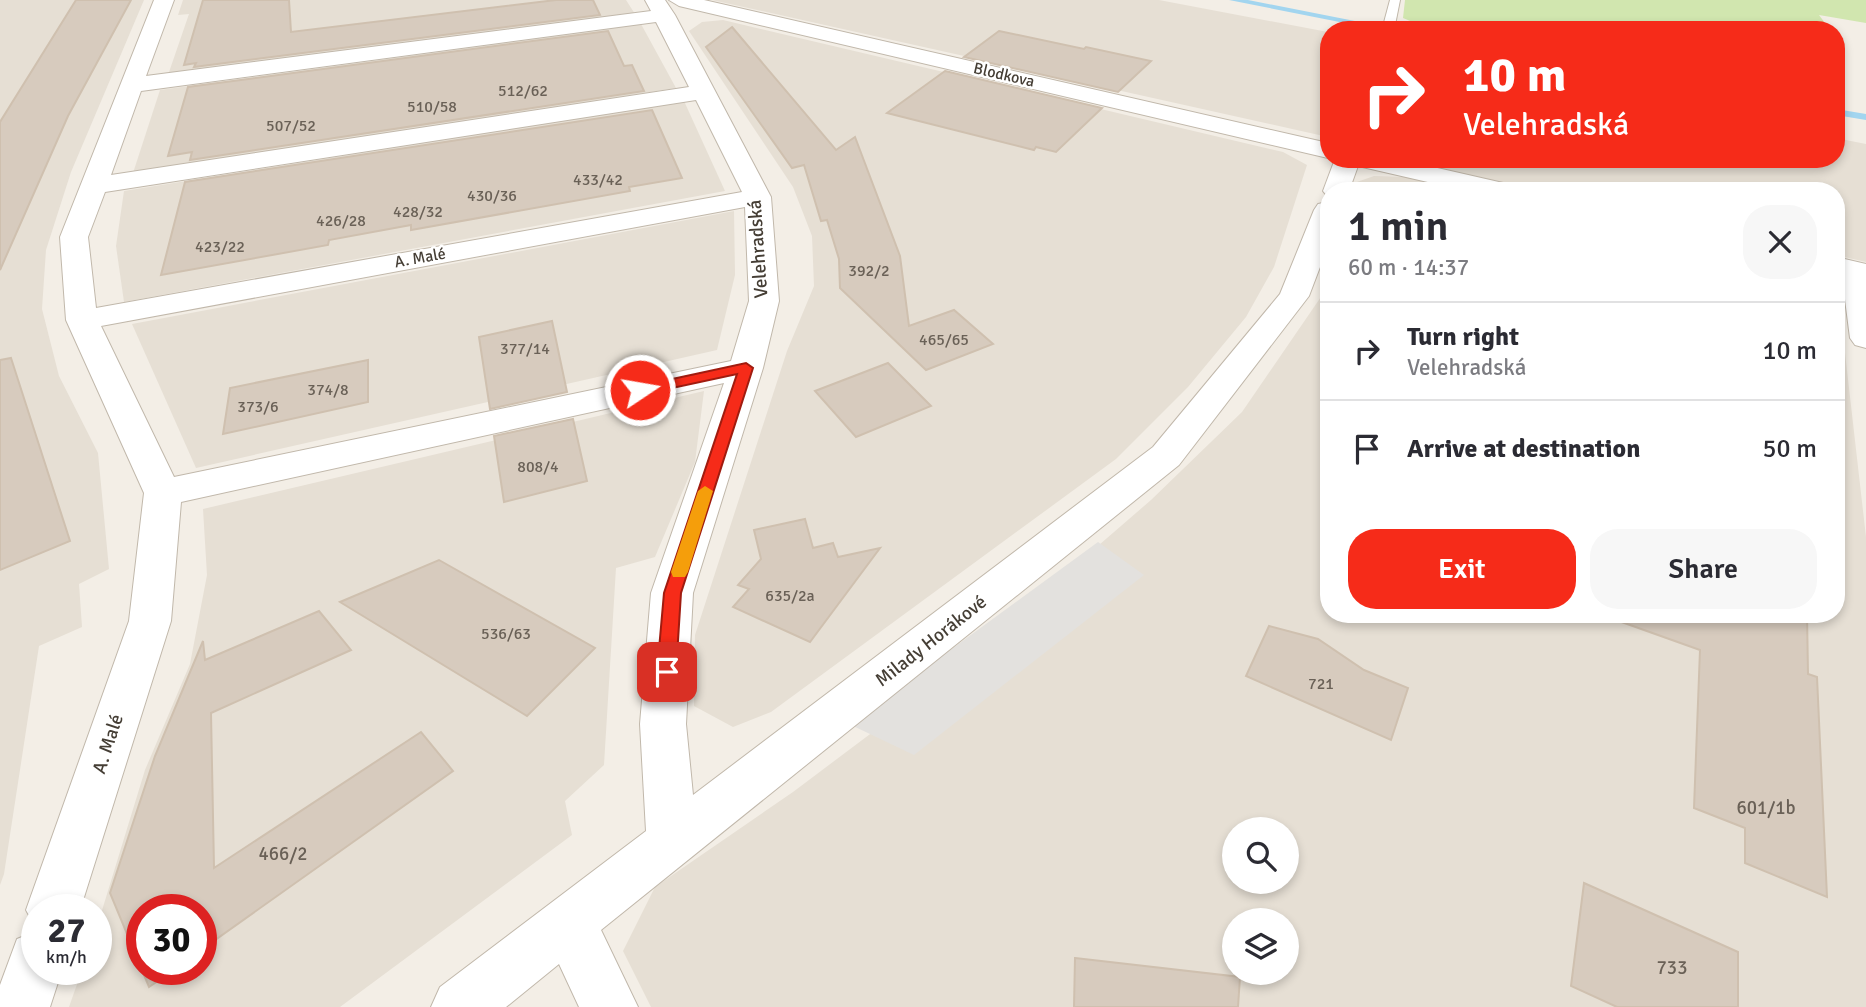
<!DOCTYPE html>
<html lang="en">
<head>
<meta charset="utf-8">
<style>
	body { margin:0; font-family:Signika,sans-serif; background:#f7f7f7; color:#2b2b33; height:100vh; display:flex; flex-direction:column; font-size:26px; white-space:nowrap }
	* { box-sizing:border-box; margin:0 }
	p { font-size:23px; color:#7c7c81 }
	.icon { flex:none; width:38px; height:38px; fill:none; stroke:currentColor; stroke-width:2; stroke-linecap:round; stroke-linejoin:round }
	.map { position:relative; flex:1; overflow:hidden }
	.drawer { position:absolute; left:1320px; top:182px; width:525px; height:441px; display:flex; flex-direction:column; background:#fff; border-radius:28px; box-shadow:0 4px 10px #0003 }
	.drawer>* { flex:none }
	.banner { position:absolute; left:1320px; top:21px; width:525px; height:147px; border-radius:28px; box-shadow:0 4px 10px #0003; background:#f62b19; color:#fff; overflow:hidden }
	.fabs { position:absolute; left:1222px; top:817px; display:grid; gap:14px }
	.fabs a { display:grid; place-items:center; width:77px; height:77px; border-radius:50%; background:#fff; box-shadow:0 4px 10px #0003; font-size:35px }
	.speed { position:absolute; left:21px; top:894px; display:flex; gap:14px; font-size:35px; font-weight:700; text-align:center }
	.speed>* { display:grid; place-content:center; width:91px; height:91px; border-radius:50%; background:#fff; box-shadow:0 4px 10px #0003; line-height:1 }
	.speed small { font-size:18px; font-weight:400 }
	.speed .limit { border:10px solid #d22; background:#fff; color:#111 }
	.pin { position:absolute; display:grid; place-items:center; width:60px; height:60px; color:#fff; margin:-30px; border-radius:14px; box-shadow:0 4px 10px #0006 }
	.me { position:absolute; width:77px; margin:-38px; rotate:78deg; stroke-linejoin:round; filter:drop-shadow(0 0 5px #0008) }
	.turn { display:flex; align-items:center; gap:24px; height:147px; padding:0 28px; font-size:32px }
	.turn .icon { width:91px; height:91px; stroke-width:2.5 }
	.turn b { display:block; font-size:49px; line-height:60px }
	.round { display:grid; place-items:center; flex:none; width:74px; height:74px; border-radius:28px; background:#f7f7f7 }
	.head { display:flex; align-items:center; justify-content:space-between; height:119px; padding:0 28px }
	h1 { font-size:42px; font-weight:600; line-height:52px }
	.cta { display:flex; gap:14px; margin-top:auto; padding:14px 28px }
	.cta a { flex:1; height:80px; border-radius:28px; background:#f62b19; color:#fff; font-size:28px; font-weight:600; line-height:80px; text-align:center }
	.cta a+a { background:#f7f7f7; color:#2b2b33 }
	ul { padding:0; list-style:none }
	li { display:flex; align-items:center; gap:21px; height:98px; padding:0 28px; border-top:2px solid #e1e1e2 }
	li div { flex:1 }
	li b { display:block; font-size:26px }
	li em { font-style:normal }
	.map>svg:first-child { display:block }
	.residential { fill:#e6dfd4; fill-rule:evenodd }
	.green { fill:#d1e6af }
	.parking { fill:#e3e1de }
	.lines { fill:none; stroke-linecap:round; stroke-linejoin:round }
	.stream { fill:#a2d5ef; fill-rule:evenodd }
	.building { fill:#d7cbbe; stroke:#cfc0af; stroke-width:2 }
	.service-casing { stroke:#c1b8ab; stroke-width:2 }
	.minor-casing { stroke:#c1b8ab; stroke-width:2 }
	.service { fill:#fff; fill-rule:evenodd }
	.minor { fill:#fff; fill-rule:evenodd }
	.route { fill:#f62b19; stroke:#a01c10; stroke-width:2 }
	.slow { fill:#f59e0b }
	.labels { text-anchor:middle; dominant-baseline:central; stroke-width:5; stroke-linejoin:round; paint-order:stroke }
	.far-street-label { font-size:16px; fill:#453e35; stroke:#fff }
	.number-label { font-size:16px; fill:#6a6157 }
	.street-label { font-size:19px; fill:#453e35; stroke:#fff }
	.near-number-label { font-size:19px; fill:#6a6157 }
</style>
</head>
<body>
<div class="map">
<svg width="1866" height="1007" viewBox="0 0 1866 1007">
	<rect width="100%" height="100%" fill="#f3eee6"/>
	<g class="residential">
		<path d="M 0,0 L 144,0 L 71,172 L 46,250 L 42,309 L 59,376 L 98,453 L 109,569 L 79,584 L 82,627 L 39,646 L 4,874 L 0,885 Z"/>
		<path d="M 183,0 L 626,0 L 635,14 L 168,75 L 189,14 L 178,15 Z"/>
		<path d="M 712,0 L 1159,0 L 1328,32 L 1328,137 Z"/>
		<path d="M 723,20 L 1283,152 L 1307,165 L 1274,267 L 1246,317 L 1188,387 L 1116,459 L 771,712 L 733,727 L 694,706 L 695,635 L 787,351 L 814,286 L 812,236 L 793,187 L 689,31 L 702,22 Z"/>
		<path d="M 641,24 L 676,88 L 133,173 L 160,90 Z"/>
		<path d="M 684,101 L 725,191 L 124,302 L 116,246 L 124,191 Z"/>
		<path d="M 1836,138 L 1866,144 L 1866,262 L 1836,255 L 1836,191 L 1542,191 L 1398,159 L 1836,159 Z"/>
		<path d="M 1374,176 L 1406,177 L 1467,191 L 1352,191 L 1354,183 Z"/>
		<path d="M 734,211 L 735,275 L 717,350 L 196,468 L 132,324 Z"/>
		<path d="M 1328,280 L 1328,614 L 1836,614 L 1836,304 L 1840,309 L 1866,537 L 1866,1007 L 651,1007 L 623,951 L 655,887 L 793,792 L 950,674 L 1151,500 L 1242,412 L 1325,291 ZM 1234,830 L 1286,830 L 1286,882 L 1234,882 ZM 1234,920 L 1286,920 L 1286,973 L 1234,973 Z"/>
		<path d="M 704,391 L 695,462 L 655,557 L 616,568 L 604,765 L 565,801 L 572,835 L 340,1007 L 69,1007 L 82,970 L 96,970 L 96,930 L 145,770 L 190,664 L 207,575 L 203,509 ZM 142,910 L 201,910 L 201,970 L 142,970 Z"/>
	</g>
	<path class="green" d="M 1405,0 L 1866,0 L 1866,23 L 1819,15 L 1828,27 L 1823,30 L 1432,30 L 1403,18 Z"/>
	<path class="parking" d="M 1098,542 L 1144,575 L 914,755 L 849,724 Z"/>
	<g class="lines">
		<g class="stream">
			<path d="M 1229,0 L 1248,0 L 1375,25 L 1370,28 Z"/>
			<path d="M 1836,109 L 1866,114 L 1866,120 L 1836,115 Z"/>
		</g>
	</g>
	<g class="building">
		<path d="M 76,0 L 131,0 L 68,116 L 0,270 L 0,122 Z"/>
		<path d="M 203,0 L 289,0 L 291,32 L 556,0 L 593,0 L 600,15 L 194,67 L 196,63 L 184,65 Z"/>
		<path d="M 732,27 L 836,150 L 855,137 L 900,256 L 909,326 L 954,310 L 993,344 L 926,370 L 840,288 L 839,259 L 827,220 L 821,221 L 804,165 L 792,168 L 706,47 Z"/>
		<path d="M 608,31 L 624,66 L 632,65 L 644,91 L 190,160 L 192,152 L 168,156 L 188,87 Z"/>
		<path d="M 999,31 L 1084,49 L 1086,47 L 1151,61 L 1118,92 L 964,57 Z"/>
		<path d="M 945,71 L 1102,108 L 1056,152 L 1036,147 L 1034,150 L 887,113 Z"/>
		<path d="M 652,110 L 682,178 L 629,187 L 630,191 L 411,230 L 411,225 L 329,240 L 328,245 L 161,275 L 185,182 Z"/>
		<path d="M 552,321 L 567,392 L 490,409 L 479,337 Z"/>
		<path d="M 11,358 L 70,541 L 0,570 L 0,360 Z"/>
		<path d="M 368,360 L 368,402 L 223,434 L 230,388 Z"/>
		<path d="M 888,363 L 931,406 L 856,437 L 815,391 Z"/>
		<path d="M 573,419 L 587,481 L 504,502 L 494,436 Z"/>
		<path d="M 805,519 L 813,548 L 833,543 L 838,557 L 880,548 L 810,642 L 733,607 L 749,589 L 738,585 L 761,559 L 754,530 Z"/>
		<path d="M 439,560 L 595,648 L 527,716 L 340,602 Z"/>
		<path d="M 319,611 L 351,650 L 211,713 L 214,868 L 421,732 L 453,771 L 201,950 L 201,910 L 142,910 L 142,970 L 174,970 L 149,987 L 110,893 L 155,756 L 203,641 L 205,660 Z"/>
		<path d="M 1617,614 L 1807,614 L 1808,674 L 1817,677 L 1827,897 L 1745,863 L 1745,828 L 1694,808 L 1700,650 L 1616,620 Z"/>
		<path d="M 1269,626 L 1318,639 L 1364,670 L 1408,688 L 1391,740 L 1246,676 Z"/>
		<path d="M 1584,883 L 1738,952 L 1738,1007 L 1617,1007 L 1571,986 Z"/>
		<path d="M 1075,958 L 1240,977 L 1238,1007 L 1074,1007 Z"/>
	</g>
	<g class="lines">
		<defs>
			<path id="service" d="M 1390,0 L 1400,0 L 1394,30 L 1382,30 Z"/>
			<g id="minor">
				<path d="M 154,0 L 174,0 L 146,76 L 651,11 L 645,0 L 665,0 L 675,15 L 771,197 L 779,301 L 763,368 L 693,593 L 686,724 L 693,795 L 1153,447 L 1280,294 L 1314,210 L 1318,204 L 1328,202 L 1328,246 L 1309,296 L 1179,465 L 601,930 L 638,1007 L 579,1007 L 559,964 L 506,1007 L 431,1007 L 440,987 L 646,831 L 640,724 L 651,593 L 724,383 L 181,502 L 171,621 L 80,910 L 37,910 L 37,930 L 26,910 L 129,621 L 144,493 L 66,320 L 60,237 ZM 656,22 L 689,87 L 111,175 L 141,91 ZM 696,100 L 742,192 L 96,308 L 88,237 L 105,192 ZM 745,207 L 749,301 L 731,361 L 174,477 L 101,326 Z"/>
				<path d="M 669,0 L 704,0 L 1328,143 L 1328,158 L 679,6 Z"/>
				<path d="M 1335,159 L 1398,159 L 1512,185 L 1516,191 L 1467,191 L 1358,166 L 1349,191 L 1328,191 L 1328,197 L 1323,191 Z"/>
				<path d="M 1836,257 L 1866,264 L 1866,348 L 1855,345 L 1850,338 L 1842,276 L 1836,275 Z"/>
				<path d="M 37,931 L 37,970 L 62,970 L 50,1007 L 0,1007 L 0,985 L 17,939 Z"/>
			</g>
		</defs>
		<use href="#service" class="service-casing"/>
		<use href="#minor" class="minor-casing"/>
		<use href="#service" class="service"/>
		<use href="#minor" class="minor"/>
	</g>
	<path class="route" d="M 746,363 L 753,368 L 681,593 L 676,672 L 667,679 L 657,672 L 664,593 L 737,374 L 640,395 L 633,390 L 640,386 Z"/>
	<path class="slow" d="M 705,486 L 713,491 L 688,572 L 685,577 L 673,577 L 671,572 L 698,491 Z"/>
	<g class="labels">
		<g class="far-street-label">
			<text transform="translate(1004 75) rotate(13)">Blodkova</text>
			<text transform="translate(420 258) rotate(-10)">A. Malé</text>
		</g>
		<g class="number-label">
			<text x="523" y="91">512/62</text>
			<text x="432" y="107">510/58</text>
			<text x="291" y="126">507/52</text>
			<text x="598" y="180">433/42</text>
			<text x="492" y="196">430/36</text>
			<text x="418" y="212">428/32</text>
			<text x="341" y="221">426/28</text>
			<text x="220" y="247">423/22</text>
			<text x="869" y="271">392/2</text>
			<text x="944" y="340">465/65</text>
			<text x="525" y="349">377/14</text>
			<text x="328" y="390">374/8</text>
			<text x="258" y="407">373/6</text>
			<text x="538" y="467">808/4</text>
			<text x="790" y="596">635/2a</text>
			<text x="506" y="634">536/63</text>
			<text x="1321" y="684">721</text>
		</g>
		<g class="street-label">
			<text transform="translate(758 249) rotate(-94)">Velehradská</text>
			<text transform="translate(931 641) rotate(-38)">Milady Horákové</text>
			<text transform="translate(108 744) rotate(-72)">A. Malé</text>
		</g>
		<g class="near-number-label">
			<text x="1766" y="808">601/1b</text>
			<text x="283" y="854">466/2</text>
			<text x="1672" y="968">733</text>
		</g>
	</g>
</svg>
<div class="fabs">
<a><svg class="icon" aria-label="search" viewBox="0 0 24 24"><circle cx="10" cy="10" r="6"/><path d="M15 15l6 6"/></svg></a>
<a><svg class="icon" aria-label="layers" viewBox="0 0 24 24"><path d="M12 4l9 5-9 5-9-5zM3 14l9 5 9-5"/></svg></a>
</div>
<div class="speed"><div>27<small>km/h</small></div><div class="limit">30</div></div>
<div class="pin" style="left:667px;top:672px;background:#d93025"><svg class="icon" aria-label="arrive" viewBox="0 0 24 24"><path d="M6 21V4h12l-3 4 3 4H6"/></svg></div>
<svg class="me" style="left:640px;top:390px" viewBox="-20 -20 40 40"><circle r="17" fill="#f62b19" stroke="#fff" stroke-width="3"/><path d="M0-11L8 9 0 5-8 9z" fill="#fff"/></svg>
<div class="banner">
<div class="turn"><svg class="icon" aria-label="right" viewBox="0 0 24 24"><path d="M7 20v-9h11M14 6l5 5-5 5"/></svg><div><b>10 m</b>Velehradská</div></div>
</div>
<section class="drawer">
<div class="head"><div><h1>1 min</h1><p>60 m · 14:37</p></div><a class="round"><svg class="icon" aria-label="close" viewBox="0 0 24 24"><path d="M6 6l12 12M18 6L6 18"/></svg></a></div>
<ul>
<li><svg class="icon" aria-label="right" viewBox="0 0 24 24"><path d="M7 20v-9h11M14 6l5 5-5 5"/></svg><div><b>Turn right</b><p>Velehradská</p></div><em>10 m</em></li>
<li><svg class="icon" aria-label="arrive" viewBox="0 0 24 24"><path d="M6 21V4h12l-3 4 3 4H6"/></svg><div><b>Arrive at destination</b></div><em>50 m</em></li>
</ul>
<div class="cta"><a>Exit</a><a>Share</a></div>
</section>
</div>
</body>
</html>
